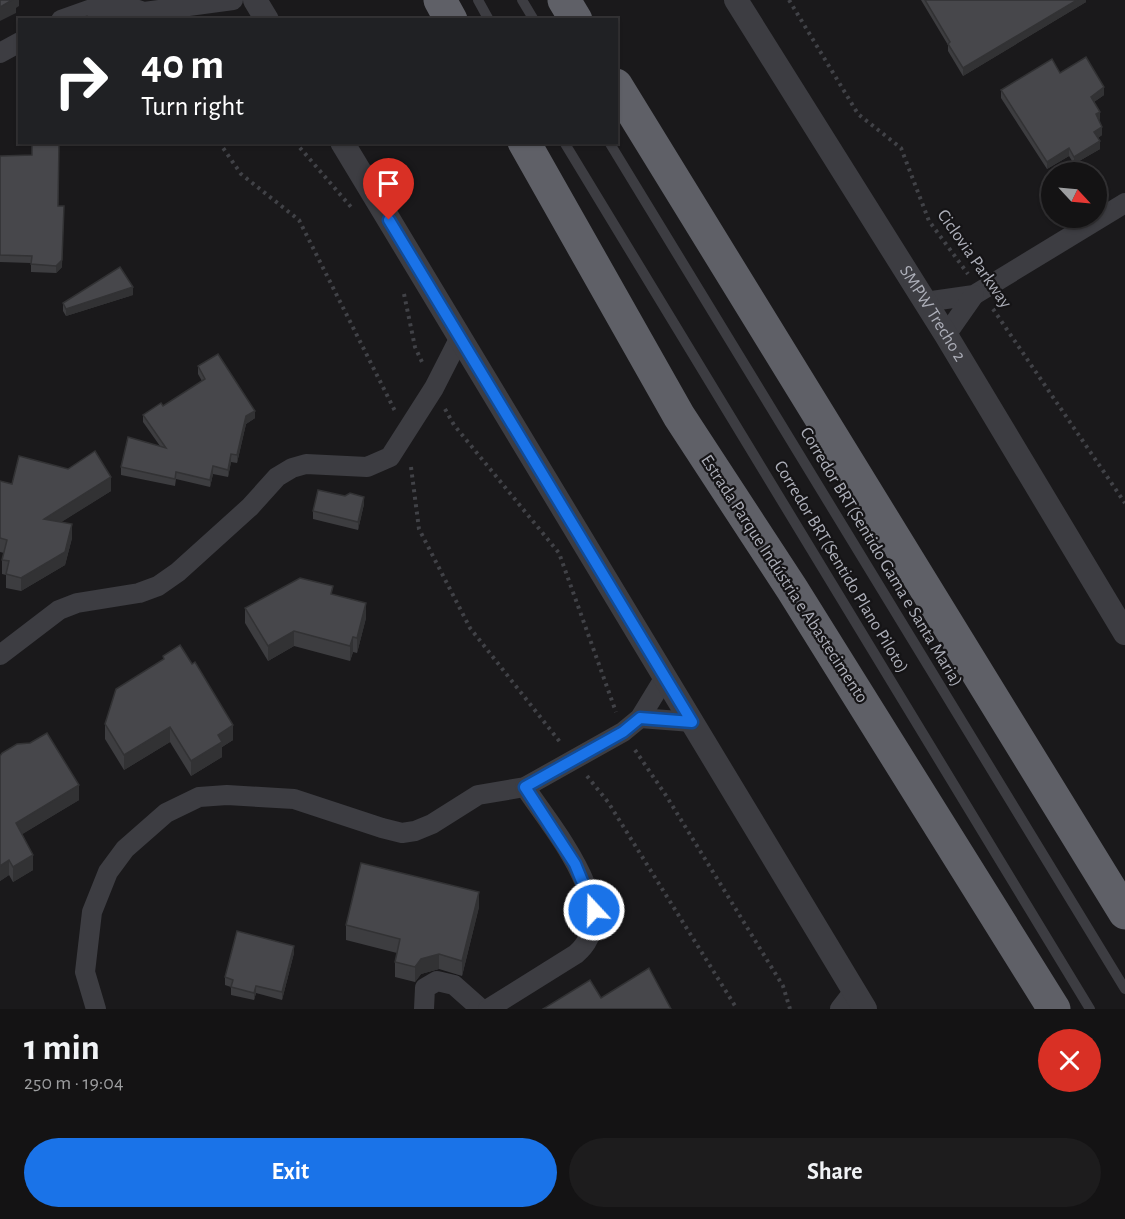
<!DOCTYPE html>
<html lang="en">
<head>
<meta charset="utf-8">
<style>
	body { margin:0; font-family:"Alegreya Sans",sans-serif; background:#1d1c1d; color:#f1f3f6; height:100vh; display:flex; flex-direction:column; font-size:22px; white-space:nowrap }
	* { box-sizing:border-box; margin:0 }
	p { font-size:20px; color:#9d9ea0 }
	.icon { flex:none; width:33px; height:33px; fill:none; stroke:currentColor; stroke-width:2; stroke-linecap:round; stroke-linejoin:round }
	.map { position:relative; height:1009px; overflow:hidden }
	.side { display:flex; flex-direction:column; background:#141314; flex:1 }
	.side>* { flex:none }
	.hud { position:absolute; left:18px; top:18px; width:600px; height:126px; border-radius:0px; box-shadow:0 2px 4px #0004,0 0 0 2px #333234; background:#202124; color:#fff; overflow:hidden }
	.needle { width:39px; rotate:116deg }
	.tools { position:absolute; left:1041px; top:162px; display:grid; gap:12px }
	.tools a { display:grid; place-items:center; width:66px; height:66px; border-radius:50%; background:#141314; box-shadow:0 2px 4px #0004,0 0 0 2px #333234; font-size:30px }
	.pin { position:absolute; display:grid; place-items:center; width:51px; height:51px; color:#fff; margin:-62px -26px; border-radius:50% 50% 50% 0; rotate:-45deg; box-shadow:0 0 6px #0007 }
	.pin .icon { rotate:45deg }
	.me { position:absolute; width:66px; margin:-33px; rotate:339deg; stroke-linejoin:round; filter:drop-shadow(0 0 4px #0008) }
	.turn { display:flex; align-items:center; gap:21px; height:126px; padding:0 24px; font-size:27px }
	.turn .icon { width:78px; height:78px; stroke-width:2.5 }
	.turn b { display:block; font-size:42px; line-height:51px }
	.round { display:grid; place-items:center; flex:none; width:63px; height:63px; border-radius:32px; background:#1d1c1d }
	.headline { display:flex; align-items:center; justify-content:space-between; height:102px; padding:0 24px }
	h1 { font-size:36px; font-weight:600; line-height:45px }
	.action { display:flex; gap:12px; margin-top:auto; padding:12px 24px }
	.action a { flex:1; height:69px; border-radius:36px; background:#1a73e8; color:#fff; font-size:24px; font-weight:600; line-height:69px; text-align:center }
	.action a+a { background:#1d1c1d; color:#f1f3f6 }
	.map>svg:first-child { display:block }
	.lines { fill:none; stroke-linecap:round; stroke-linejoin:round }
	.path { stroke:#414247; stroke-width:4; stroke-dasharray:3 4.5; stroke-linecap:butt }
	.service { stroke:#3d3d42; stroke-width:10 }
	.minor { stroke:#3d3d42; stroke-width:20 }
	.tertiary { stroke:#3d3d42; stroke-width:24 }
	.trunk { stroke:#5f6067; stroke-width:33 }
	.wall { fill:#3d3d40 }
	.shaded-wall { fill:#323234 }
	.building { fill:#47474b; stroke:#323234; stroke-width:1.5 }
	.route-casing { stroke:#114b97; stroke-width:15 }
	.route { stroke:#1a73e8; stroke-width:10 }
	.labels { text-anchor:middle; dominant-baseline:central; stroke-width:4.5; stroke-linejoin:round; paint-order:stroke }
	.street-label { font-size:18px; fill:#adafb9; stroke:#151416 }
</style>
</head>
<body>
<div class="map">
<svg width="1125" height="1009" viewBox="0 0 1125 1009">
	<rect width="100%" height="100%" fill="#1a191b"/>
	<g class="lines">
		<g class="path">
			<path d="M 789,0 L 858,114 L 901,148 L 929,221 L 968,274"/>
			<path d="M 219,142 L 241,174 L 299,220 L 395,411"/>
			<path d="M 295,142 L 351,207"/>
			<path d="M 404,294 L 415,347 L 422,362"/>
			<path d="M 993,309 L 1125,503"/>
			<path d="M 445,409 L 454,425 L 559,553 L 616,712"/>
			<path d="M 411,467 L 419,529 L 470,628 L 560,742"/>
			<path d="M 635,750 L 667,797 L 783,986 L 790,1009"/>
			<path d="M 587,776 L 608,802 L 737,1009"/>
		</g>
		<g class="service">
			<path d="M 478,0 L 489,20"/>
			<path d="M 522,0 L 534,20"/>
			<path d="M 564,142 L 1090,1009"/>
			<path d="M 609,142 L 1125,989"/>
		</g>
		<g class="minor">
			<path d="M 61,20 L 100,6 L 129,7 L 144,12 L 233,0"/>
			<path d="M 0,53 L 20,42"/>
			<path d="M 925,302 L 974,295 L 1125,203"/>
			<path d="M 946,335 L 974,295"/>
			<path d="M 0,655 L 59,610 L 77,603 L 139,593 L 158,586 L 178,572 L 250,507 L 277,477 L 292,468 L 306,464 L 367,467 L 390,457 L 434,388 L 460,337"/>
			<path d="M 640,718 L 692,722"/>
			<path d="M 96,1009 L 85,972 L 92,912 L 108,872 L 125,849 L 166,813 L 199,797 L 227,795 L 294,799 L 382,828 L 402,833 L 415,831 L 432,824 L 478,795 L 525,787 L 623,732 L 640,718 L 665,677"/>
			<path d="M 424,1009 L 425,988 L 437,981 L 454,985 L 481,1009"/>
			<path d="M 488,1009 L 576,954 C 626,912 550,826 525,787"/>
			<path d="M 840,1009 L 854,991"/>
		</g>
		<g class="tertiary">
			<path d="M 255,0 L 267,20"/>
			<path id="s1" d="M 736,0 L 946,335 L 1125,633"/>
			<path d="M 342,142 L 865,1009"/>
		</g>
		<g class="trunk">
			<path d="M 440,0 L 451,20"/>
			<path d="M 564,0 L 576,20"/>
			<path d="M 616,85 L 1125,913"/>
			<path d="M 524,142 L 679,416 L 792,589 L 1054,1009"/>
		</g>
	</g>
	<g class="wall">
		<path d="M 921,0 L 1086,0 L 1086,2 L 963,76 L 948,51 L 948,45 Z"/>
		<path d="M 1060,73 L 1104,95 L 1094,102 L 1100,119 L 1099,120 L 1102,135 L 1098,138 L 1100,149 L 1074,164 L 1069,156 L 1047,169 L 1001,98 L 1001,90 Z"/>
		<path d="M 0,156 L 58,206 L 62,267 L 56,273 L 31,272 L 31,263 L 0,262 Z"/>
		<path d="M 133,295 L 66,316 L 63,311 L 63,303 Z"/>
		<path d="M 198,366 L 255,418 L 246,424 L 237,463 L 231,462 L 228,477 L 213,474 L 210,487 L 176,479 L 175,486 L 121,475 L 121,467 L 160,446 L 143,422 L 143,415 L 163,406 L 202,381 L 198,374 Z"/>
		<path d="M 0,481 L 12,484 L 111,491 L 61,522 L 72,538 L 65,565 L 21,591 L 6,588 L 6,575 L 2,574 L 2,560 L 4,553 L 0,552 Z"/>
		<path d="M 364,504 L 358,530 L 313,519 L 313,511 Z"/>
		<path d="M 333,594 L 366,618 L 357,653 L 353,652 L 350,661 L 294,646 L 268,661 L 245,623 L 245,608 Z"/>
		<path d="M 163,656 L 233,740 L 222,747 L 222,757 L 191,776 L 170,742 L 124,770 L 105,739 L 105,724 L 163,660 Z"/>
		<path d="M 0,756 L 79,800 L 22,834 L 33,870 L 13,882 L 9,875 L 0,881 Z"/>
		<path d="M 479,907 L 462,976 L 439,969 L 421,974 L 415,982 L 395,977 L 395,962 L 397,953 L 346,940 L 346,925 Z"/>
		<path d="M 294,953 L 282,1000 L 256,993 L 254,1000 L 231,995 L 231,987 L 225,985 L 225,977 Z"/>
	</g>
	<g class="shaded-wall">
		<path d="M 12,0 L 19,0 L 19,6 L 16,8 L 16,13 L 0,21 L 0,7 Z"/>
		<path d="M 1077,0 L 1086,0 L 1086,2 L 963,76 L 963,68 Z"/>
		<path d="M 1104,87 L 1104,95 L 1091,104 L 1091,97 Z"/>
		<path d="M 1100,112 L 1100,119 L 1096,122 L 1096,114 Z"/>
		<path d="M 1102,127 L 1102,135 L 1094,140 L 1094,132 Z"/>
		<path d="M 1100,141 L 1100,149 L 1074,164 L 1074,157 Z"/>
		<path d="M 1069,148 L 1069,156 L 1047,169 L 1047,162 Z"/>
		<path d="M 64,206 L 62,267 L 56,273 L 56,266 Z"/>
		<path d="M 133,287 L 133,295 L 66,316 L 66,309 Z"/>
		<path d="M 255,411 L 255,418 L 246,424 L 237,463 L 237,455 L 246,416 Z"/>
		<path d="M 231,454 L 231,462 L 228,477 L 228,470 Z"/>
		<path d="M 213,466 L 213,474 L 210,487 L 210,480 Z"/>
		<path d="M 111,477 L 111,491 L 44,533 L 44,519 Z"/>
		<path d="M 364,497 L 364,504 L 358,530 L 358,522 Z"/>
		<path d="M 72,524 L 72,538 L 65,565 L 21,591 L 21,578 Z"/>
		<path d="M 366,603 L 366,618 L 357,653 L 357,638 Z"/>
		<path d="M 294,631 L 294,646 L 268,661 L 268,646 Z"/>
		<path d="M 353,637 L 353,652 L 350,661 L 350,646 Z"/>
		<path d="M 233,725 L 233,740 L 222,747 L 222,757 L 191,776 L 191,761 L 218,735 Z"/>
		<path d="M 170,727 L 170,742 L 124,770 L 124,755 Z"/>
		<path d="M 79,785 L 79,800 L 16,838 L 16,823 Z"/>
		<path d="M 33,855 L 33,870 L 13,882 L 13,867 Z"/>
		<path d="M 9,860 L 9,875 L 0,881 L 0,866 Z"/>
		<path d="M 479,892 L 479,907 L 462,976 L 462,961 Z"/>
		<path d="M 294,946 L 294,953 L 282,1000 L 282,992 Z"/>
		<path d="M 439,954 L 439,969 L 421,974 L 415,982 L 415,967 L 421,959 Z"/>
		<path d="M 256,986 L 256,993 L 254,1000 L 254,993 Z"/>
	</g>
	<g class="building">
		<path d="M 0,0 L 12,0 L 0,7 Z"/>
		<path d="M 925,0 L 1077,0 L 963,68 L 948,44 L 950,42 Z"/>
		<path d="M 87,16 L 89,20 L 79,20 Z"/>
		<path d="M 1086,57 L 1104,87 L 1091,97 L 1100,112 L 1096,114 L 1102,127 L 1094,132 L 1100,141 L 1074,157 L 1069,148 L 1047,162 L 1001,90 L 1052,59 L 1060,73 Z"/>
		<path d="M 32,142 L 59,142 L 58,206 L 64,206 L 62,260 L 56,266 L 31,264 L 32,256 L 0,255 L 0,156 L 32,155 Z"/>
		<path d="M 120,267 L 133,287 L 66,309 L 63,303 Z"/>
		<path d="M 218,354 L 255,411 L 246,416 L 237,455 L 231,454 L 228,470 L 213,466 L 210,480 L 176,472 L 175,479 L 121,467 L 128,437 L 166,448 L 143,415 L 161,403 L 163,406 L 205,379 L 198,366 Z"/>
		<path d="M 95,451 L 111,477 L 44,519 L 72,524 L 65,552 L 21,578 L 6,574 L 9,561 L 2,560 L 7,540 L 0,538 L 0,481 L 12,484 L 19,456 L 68,469 Z"/>
		<path d="M 318,490 L 345,496 L 350,493 L 364,497 L 358,522 L 313,511 Z"/>
		<path d="M 300,578 L 333,586 L 331,594 L 366,603 L 357,638 L 353,637 L 350,646 L 294,631 L 268,646 L 245,608 Z"/>
		<path d="M 180,645 L 192,664 L 195,662 L 233,725 L 218,735 L 222,742 L 191,761 L 170,727 L 124,755 L 105,724 L 116,689 L 164,659 L 163,656 Z"/>
		<path d="M 47,733 L 79,785 L 16,823 L 33,855 L 13,867 L 9,860 L 0,866 L 0,756 L 2,753 L 17,744 L 30,743 Z"/>
		<path d="M 361,863 L 479,892 L 462,961 L 439,954 L 421,959 L 415,967 L 395,962 L 400,939 L 346,925 Z"/>
		<path d="M 237,931 L 294,946 L 282,992 L 256,986 L 254,993 L 231,987 L 233,980 L 225,977 Z"/>
		<path d="M 649,968 L 671,1009 L 543,1009 L 590,980 L 601,998 Z"/>
	</g>
	<g class="lines">
		<defs>
			<path id="route" d="M 389,220 L 692,722 L 640,718 L 623,732 L 525,787 L 575,864 L 594,910"/>
		</defs>
		<use href="#route" class="route-casing"/>
		<use href="#route" class="route"/>
	</g>
	<g class="labels">
		<g class="street-label">
			<text transform="translate(974 259) rotate(55)">Ciclovia Parkway</text>
			<text stroke="none"><textPath href="#s1" startOffset="370">SMPW Trecho 2</textPath></text>
			<text transform="translate(881 557) rotate(59)">Corredor BRT(Sentido Gama e Santa Maria)</text>
			<text transform="translate(841 567) rotate(59)">Corredor BRT(Sentido Plano Piloto)</text>
			<text transform="translate(784 579) rotate(57)">Estrada Parque Indústria e Abastecimento</text>
		</g>
	</g>
</svg>
<div class="tools">
<a><svg class="needle" viewBox="-14 -14 28 28"><path d="M0-13l5 13h-10z" fill="#e53935"/><path d="M0 13l5-13h-10z" fill="#9d9ea0"/></svg></a>
</div>
<div class="pin" style="left:389px;top:220px;background:#d93025"><svg class="icon" aria-label="arrive" viewBox="0 0 24 24"><path d="M6 21V4h12l-3 4 3 4H6"/></svg></div>
<svg class="me" style="left:594px;top:910px" viewBox="-20 -20 40 40"><circle r="17" fill="#1a73e8" stroke="#fff" stroke-width="3"/><path d="M0-11L8 9 0 5-8 9z" fill="#fff"/></svg>
<div class="hud">
<div class="turn"><svg class="icon" aria-label="right" viewBox="0 0 24 24"><path d="M7 20v-9h11M14 6l5 5-5 5"/></svg><div><b>40 m</b>Turn right</div></div>
</div>
</div>
<section class="side">
<div class="headline"><div><h1>1 min</h1><p>250 m · 19:04</p></div><a class="round" style="background:#d93025;color:#fff"><svg class="icon" aria-label="close" viewBox="0 0 24 24"><path d="M6 6l12 12M18 6L6 18"/></svg></a></div>
<div class="action"><a>Exit</a><a>Share</a></div>
</section>
</body>
</html>
